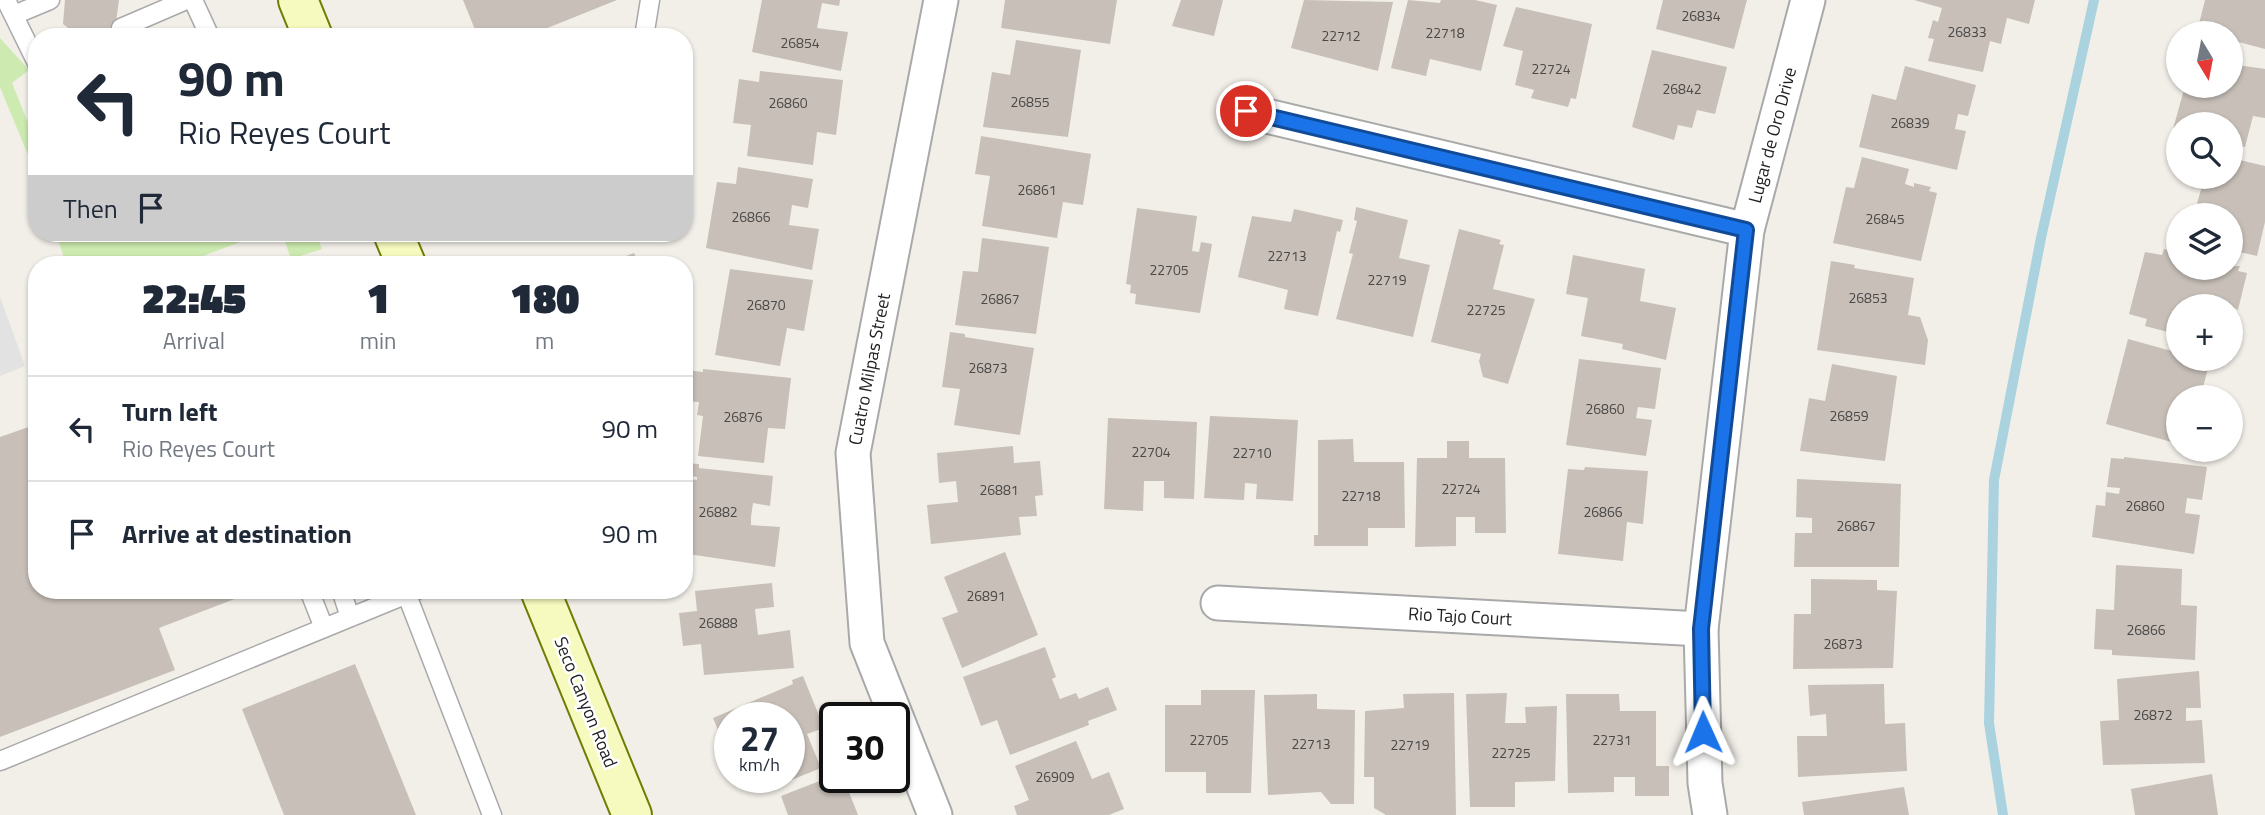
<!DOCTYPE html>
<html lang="en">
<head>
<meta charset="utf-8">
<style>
	body { margin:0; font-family:"Titillium Web",sans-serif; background:#f2f2f3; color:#1f2937; height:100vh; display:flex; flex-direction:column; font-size:26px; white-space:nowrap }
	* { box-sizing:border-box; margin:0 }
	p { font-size:23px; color:#747a83 }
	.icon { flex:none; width:38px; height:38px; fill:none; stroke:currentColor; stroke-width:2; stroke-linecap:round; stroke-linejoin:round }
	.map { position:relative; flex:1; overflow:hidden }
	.side { position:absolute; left:28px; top:256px; width:665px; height:343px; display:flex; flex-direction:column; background:#fff; border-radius:28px; box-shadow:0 2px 5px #0004 }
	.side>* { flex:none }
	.hud { position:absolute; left:28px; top:28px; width:665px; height:214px; border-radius:28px; box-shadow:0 2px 5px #0004; background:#fff; color:#1f2937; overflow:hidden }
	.needle { width:46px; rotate:170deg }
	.buttons { position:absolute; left:2166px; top:21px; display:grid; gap:14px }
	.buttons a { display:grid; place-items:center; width:77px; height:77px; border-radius:50%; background:#fff; box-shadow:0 2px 5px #0004; font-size:35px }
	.speed { position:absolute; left:714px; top:702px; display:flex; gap:14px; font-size:35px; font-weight:700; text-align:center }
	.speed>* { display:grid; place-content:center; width:91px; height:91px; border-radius:50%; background:#fff; box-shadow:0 2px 5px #0004; line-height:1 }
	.speed small { font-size:18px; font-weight:400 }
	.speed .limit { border:4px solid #111; border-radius:10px; background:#fff; color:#111 }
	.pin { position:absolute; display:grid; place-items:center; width:60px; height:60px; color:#fff; margin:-30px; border:4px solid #fff; border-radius:50%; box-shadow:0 2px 7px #0007 }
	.me { position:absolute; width:77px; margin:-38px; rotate:359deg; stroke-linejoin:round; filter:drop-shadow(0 0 5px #0008) }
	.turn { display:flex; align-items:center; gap:24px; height:147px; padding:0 35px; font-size:32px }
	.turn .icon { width:91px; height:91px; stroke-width:2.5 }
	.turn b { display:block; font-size:49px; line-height:60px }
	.then { display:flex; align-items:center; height:66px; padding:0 35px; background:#0003; gap:14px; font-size:26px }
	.eta { display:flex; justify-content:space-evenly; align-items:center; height:119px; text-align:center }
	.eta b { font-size:42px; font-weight:800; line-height:49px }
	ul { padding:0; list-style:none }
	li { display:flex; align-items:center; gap:21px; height:105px; padding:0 35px; border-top:2px solid #e0e1e3 }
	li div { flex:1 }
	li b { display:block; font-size:26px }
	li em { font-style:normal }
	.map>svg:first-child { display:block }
	.grass { fill:#cdebb0 }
	.parking { fill:#e2e2e2 }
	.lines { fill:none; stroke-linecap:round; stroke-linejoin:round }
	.stream { stroke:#aad3df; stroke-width:10 }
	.building { fill:#c7bfb8 }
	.lane-casing { stroke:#a9a9a9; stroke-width:21 }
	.street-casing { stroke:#a9a9a9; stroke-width:37 }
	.secondary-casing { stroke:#707d05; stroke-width:42 }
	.lane { stroke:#fff; stroke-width:18 }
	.street { stroke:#fff; stroke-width:33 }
	.secondary { stroke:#f7fabf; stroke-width:38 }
	.route-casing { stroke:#114b97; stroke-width:18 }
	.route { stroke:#1a73e8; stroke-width:12 }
	.labels { text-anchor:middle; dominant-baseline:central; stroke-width:5; stroke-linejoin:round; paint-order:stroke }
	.number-label { font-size:14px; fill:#4b4948 }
	.street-label { font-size:18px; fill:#222; stroke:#fff }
</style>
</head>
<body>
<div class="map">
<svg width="2265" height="815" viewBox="0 0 2265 815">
	<rect width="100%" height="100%" fill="#f2efe9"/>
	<g class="grass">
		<path d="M 0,38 L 29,70 L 12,83 L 37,145 L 33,167 L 0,87 Z"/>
		<path d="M 56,233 L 74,233 L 101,241 L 135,233 L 138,240 L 154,233 L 264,233 L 182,264 L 66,264 Z"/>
		<path d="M 282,233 L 326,233 L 327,234 L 318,239 L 322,249 L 291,259 Z"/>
	</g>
	<path class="parking" d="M 0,297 L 25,366 L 0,376 Z"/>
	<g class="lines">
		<path class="stream" d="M 2003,815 L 1989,723 L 1994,480 L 2041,238 L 2094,0"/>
	</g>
	<g class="building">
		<path d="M 65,0 L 119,0 L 115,29 L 125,37 L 80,37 L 63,24 Z"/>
		<path d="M 463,0 L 617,0 L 525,37 L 478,37 Z"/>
		<path d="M 762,0 L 840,0 L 839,6 L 822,3 L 817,28 L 848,32 L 841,71 L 752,52 Z"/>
		<path d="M 1005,0 L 1117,0 L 1110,44 L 1001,28 Z"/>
		<path d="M 1181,0 L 1223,0 L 1214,36 L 1172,26 Z"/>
		<path d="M 1304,0 L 1393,2 L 1378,71 L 1291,48 Z"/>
		<path d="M 1408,0 L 1440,3 L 1441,0 L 1475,0 L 1497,5 L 1481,71 L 1430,59 L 1426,76 L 1391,68 Z"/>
		<path d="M 1663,0 L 1747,0 L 1734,49 L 1656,29 Z"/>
		<path d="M 1914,0 L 2035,0 L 2029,24 L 2007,18 L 2001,44 L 1990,41 L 1983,72 L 1928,61 L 1934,39 L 1928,38 L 1933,20 L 1938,22 L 1942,8 Z"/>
		<path d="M 2205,0 L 2265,0 L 2265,49 L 2231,40 L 2231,33 L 2197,32 Z"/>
		<path d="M 1516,7 L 1592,24 L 1576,99 L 1571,98 L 1568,107 L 1531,98 L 1534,90 L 1515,85 L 1523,51 L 1503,46 Z"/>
		<path d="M 1016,40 L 1081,50 L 1068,137 L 983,127 L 992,72 L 1010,75 Z"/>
		<path d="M 1652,50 L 1727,67 L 1715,114 L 1697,110 L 1692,128 L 1678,125 L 1674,140 L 1632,127 Z"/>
		<path d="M 2231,64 L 2265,69 L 2265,118 L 2253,116 L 2245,147 L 2231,143 L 2231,124 L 2179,124 L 2179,130 L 2173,129 L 2185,86 L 2231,86 Z"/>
		<path d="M 1905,66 L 1976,85 L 1968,116 L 1958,114 L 1955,129 L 1966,131 L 1957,170 L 1859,147 L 1872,94 L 1896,100 Z"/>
		<path d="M 760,71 L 843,80 L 836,135 L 817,132 L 813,165 L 747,156 L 751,125 L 733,123 L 739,79 L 759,82 Z"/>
		<path d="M 981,136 L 1091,154 L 1083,205 L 1063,202 L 1057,238 L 982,226 L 990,176 L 975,174 Z"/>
		<path d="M 1862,157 L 1909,169 L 1905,184 L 1914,187 L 1914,183 L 1931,187 L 1929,191 L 1937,193 L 1921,261 L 1833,243 L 1846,187 L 1854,188 Z"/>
		<path d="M 2231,158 L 2265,166 L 2265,222 L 2257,256 L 2231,250 L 2231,215 L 2216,215 L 2196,207 L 2202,186 L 2207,187 L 2213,177 L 2231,177 Z"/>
		<path d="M 738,167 L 813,179 L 808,208 L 792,205 L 789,225 L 819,229 L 812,270 L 706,248 L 717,182 L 736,184 Z"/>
		<path d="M 1356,207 L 1408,220 L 1399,258 L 1430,265 L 1413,337 L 1336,319 L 1353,254 L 1349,253 L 1357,221 L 1354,220 Z"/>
		<path d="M 1137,208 L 1197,216 L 1192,251 L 1199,252 L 1201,242 L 1212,244 L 1200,313 L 1135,304 L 1136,294 L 1130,293 L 1131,285 L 1126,284 Z"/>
		<path d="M 1294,209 L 1343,220 L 1340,232 L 1337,231 L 1318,316 L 1284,309 L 1288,290 L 1238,277 L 1252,216 L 1291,222 Z"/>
		<path d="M 1459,229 L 1501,240 L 1499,244 L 1504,245 L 1493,289 L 1535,299 L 1508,384 L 1483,377 L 1479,361 L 1481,354 L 1431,342 Z"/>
		<path d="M 982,238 L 1049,247 L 1036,334 L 955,325 L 963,271 L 978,272 Z"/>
		<path d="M 2164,249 L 2179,253 L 2179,268 L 2240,266 L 2238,271 L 2247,273 L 2238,310 L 2231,306 L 2179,306 L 2179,335 L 2145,326 L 2147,319 L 2129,314 L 2145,252 L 2162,255 Z"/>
		<path d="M 634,253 L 639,264 L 606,264 Z"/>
		<path d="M 1573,255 L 1645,269 L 1640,301 L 1676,308 L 1666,360 L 1622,349 L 1623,344 L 1581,336 L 1588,298 L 1566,294 Z"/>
		<path d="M 1831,261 L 1855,265 L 1854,268 L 1914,278 L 1908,315 L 1920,317 L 1928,340 L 1925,365 L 1817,350 Z"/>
		<path d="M 730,269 L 813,280 L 804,331 L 787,328 L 780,366 L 715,355 Z"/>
		<path d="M 950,332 L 965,334 L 965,337 L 1034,348 L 1020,435 L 954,425 L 960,389 L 942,387 Z"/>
		<path d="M 2128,339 L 2179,353 L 2179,359 L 2210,361 L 2201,395 L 2206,397 L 2179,397 L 2179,444 L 2106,424 Z"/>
		<path d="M 1579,359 L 1661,368 L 1655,409 L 1638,407 L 1636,418 L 1652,420 L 1646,456 L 1566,445 Z"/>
		<path d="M 1832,364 L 1897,376 L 1885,461 L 1800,451 L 1809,398 L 1825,401 Z"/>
		<path d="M 703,369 L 791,378 L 785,429 L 768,428 L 764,463 L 698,456 L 703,416 L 697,415 L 699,402 L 684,401 L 684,386 L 686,370 L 703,372 Z"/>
		<path d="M 1210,416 L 1298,420 L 1293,501 L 1256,499 L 1257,484 L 1245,483 L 1244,500 L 1204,498 Z"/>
		<path d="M 1108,418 L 1197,422 L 1194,499 L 1164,498 L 1164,481 L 1144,481 L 1143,511 L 1104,509 Z"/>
		<path d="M 37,424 L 37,590 L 258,590 L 159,628 L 175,670 L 0,737 L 0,437 Z"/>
		<path d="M 1353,439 L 1354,462 L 1404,462 L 1405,528 L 1368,528 L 1368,546 L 1314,546 L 1314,535 L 1318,535 L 1318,440 Z"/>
		<path d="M 1447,441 L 1469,441 L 1469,458 L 1505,458 L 1506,533 L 1475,533 L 1475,517 L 1456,517 L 1456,546 L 1415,547 L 1417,458 L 1447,458 Z"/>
		<path d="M 1013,446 L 1014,463 L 1040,461 L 1043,495 L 1035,496 L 1037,516 L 1019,517 L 1021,535 L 931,544 L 927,505 L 958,502 L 956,481 L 939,483 L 937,453 Z"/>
		<path d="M 2124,457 L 2207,467 L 2202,500 L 2187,498 L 2185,513 L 2200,515 L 2194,554 L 2092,537 L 2096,505 L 2105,506 L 2106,492 L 2119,494 L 2120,488 L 2107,487 L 2111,458 L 2124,459 Z"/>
		<path d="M 684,463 L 699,464 L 699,468 L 773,476 L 770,506 L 753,503 L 751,517 L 751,525 L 780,527 L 775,567 L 688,554 L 688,551 L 684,551 L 684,478 L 697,480 L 697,477 L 684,475 Z"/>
		<path d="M 1585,467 L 1648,471 L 1643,524 L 1627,522 L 1623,561 L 1558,554 L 1568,469 L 1584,470 Z"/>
		<path d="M 1797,479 L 1901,484 L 1899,567 L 1794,567 L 1795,533 L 1812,533 L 1812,518 L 1796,517 Z"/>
		<path d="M 1005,552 L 1038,635 L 962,668 L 942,618 L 958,612 L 944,577 Z"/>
		<path d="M 2116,565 L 2182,569 L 2181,605 L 2197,606 L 2195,660 L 2112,655 L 2112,650 L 2094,649 L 2096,609 L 2114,610 Z"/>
		<path d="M 1811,579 L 1877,580 L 1877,590 L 1897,591 L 1893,668 L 1793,669 L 1794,614 L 1811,614 Z"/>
		<path d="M 772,583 L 774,607 L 755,609 L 758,635 L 790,630 L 794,668 L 704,675 L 701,644 L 683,646 L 679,613 L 697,611 L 695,591 Z"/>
		<path d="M 1045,647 L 1056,677 L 1052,679 L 1060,699 L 1076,693 L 1079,699 L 1108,687 L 1117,710 L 1088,721 L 1089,725 L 1010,755 L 997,720 L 981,726 L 963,677 Z"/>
		<path d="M 355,664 L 416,815 L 284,815 L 242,709 Z"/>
		<path d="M 2199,671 L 2201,708 L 2186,708 L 2186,721 L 2202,720 L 2205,763 L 2103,765 L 2100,721 L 2119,720 L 2117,679 Z"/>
		<path d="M 803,676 L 824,728 L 807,734 L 821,768 L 759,793 L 752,777 L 789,777 L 789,718 L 730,718 L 730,759 L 713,718 L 793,684 L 792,680 Z"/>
		<path d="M 1884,684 L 1885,724 L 1905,723 L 1907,771 L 1798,777 L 1797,736 L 1827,736 L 1826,714 L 1810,716 L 1808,685 Z"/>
		<path d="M 1201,690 L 1255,690 L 1251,793 L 1206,793 L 1206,772 L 1165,772 L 1165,705 L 1201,705 Z"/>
		<path d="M 1454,693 L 1456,815 L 1386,815 L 1374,808 L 1374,777 L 1364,777 L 1365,711 L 1404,708 L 1403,694 Z"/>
		<path d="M 1507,693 L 1505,723 L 1526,723 L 1525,707 L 1557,706 L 1555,781 L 1515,782 L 1515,807 L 1470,807 L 1466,694 Z"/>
		<path d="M 1317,694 L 1317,709 L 1355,710 L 1354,804 L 1331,804 L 1321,792 L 1268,795 L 1264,695 Z"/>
		<path d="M 1566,694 L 1619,694 L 1620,711 L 1656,711 L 1656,766 L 1669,766 L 1669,796 L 1635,796 L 1635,777 L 1614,777 L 1614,792 L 1568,793 Z"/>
		<path d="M 1076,741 L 1092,779 L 1109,772 L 1124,809 L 1109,815 L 1017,815 L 1014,806 L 1029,800 L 1015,766 Z"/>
		<path d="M 2212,774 L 2218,815 L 2135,815 L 2131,789 Z"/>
		<path d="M 835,775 L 843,777 L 858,815 L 788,815 L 781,796 Z"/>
		<path d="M 1904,787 L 1909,815 L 1804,815 L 1802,802 Z"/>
	</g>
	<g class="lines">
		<defs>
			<g id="lane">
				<path d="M 6,0 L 37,63"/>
				<path d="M 193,0 L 210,37"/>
				<path d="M 14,15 L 50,0"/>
				<path d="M 121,28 L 186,0"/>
				<path d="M 644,37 L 650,0"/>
				<path d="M 309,590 L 324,628"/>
				<path d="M 341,590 L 350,617"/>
				<path d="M 405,590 L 492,815"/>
				<path d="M 0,761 L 417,590"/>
			</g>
			<g id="street">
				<path d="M 1246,111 L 1747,230"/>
				<path d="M 1218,603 L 1701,629"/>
				<path d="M 935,815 L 867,643 L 853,453 L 941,0"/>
				<path d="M 1710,815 L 1705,783 L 1701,629 L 1747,230 L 1808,0"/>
			</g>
			<g id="secondary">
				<path d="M 298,0 L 313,37"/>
				<path d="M 393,233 L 406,264"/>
				<path d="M 540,590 L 632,815"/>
			</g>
		</defs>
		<use href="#lane" class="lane-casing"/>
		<use href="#street" class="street-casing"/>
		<use href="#secondary" class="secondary-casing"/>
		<use href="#lane" class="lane"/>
		<use href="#street" class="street"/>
		<use href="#secondary" class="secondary"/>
	</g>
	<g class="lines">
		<defs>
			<path id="route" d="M 1246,111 L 1746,230 L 1701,629 L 1703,732"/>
		</defs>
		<use href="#route" class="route-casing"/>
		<use href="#route" class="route"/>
	</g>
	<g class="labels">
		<g class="number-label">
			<text x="1701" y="15">26834</text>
			<text x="1967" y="31">26833</text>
			<text x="1445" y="32">22718</text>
			<text x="1341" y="35">22712</text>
			<text x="800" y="42">26854</text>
			<text x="1551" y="68">22724</text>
			<text x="1682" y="88">26842</text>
			<text x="1030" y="101">26855</text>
			<text x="788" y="102">26860</text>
			<text x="1910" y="122">26839</text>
			<text x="1037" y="189">26861</text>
			<text x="751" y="216">26866</text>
			<text x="1885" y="218">26845</text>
			<text x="1287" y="255">22713</text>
			<text x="1169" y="269">22705</text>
			<text x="1387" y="279">22719</text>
			<text x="1868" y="297">26853</text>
			<text x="1000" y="298">26867</text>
			<text x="766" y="304">26870</text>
			<text x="1486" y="309">22725</text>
			<text x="988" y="367">26873</text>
			<text x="1605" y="408">26860</text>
			<text x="1849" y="415">26859</text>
			<text x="743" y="416">26876</text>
			<text x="1151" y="451">22704</text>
			<text x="1252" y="452">22710</text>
			<text x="1461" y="488">22724</text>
			<text x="999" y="489">26881</text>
			<text x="1361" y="495">22718</text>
			<text x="2145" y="505">26860</text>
			<text x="718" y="511">26882</text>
			<text x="1603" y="511">26866</text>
			<text x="1856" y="525">26867</text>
			<text x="986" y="595">26891</text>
			<text x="718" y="622">26888</text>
			<text x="2146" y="629">26866</text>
			<text x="1843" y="643">26873</text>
			<text x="2153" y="714">26872</text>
			<text x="1209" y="739">22705</text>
			<text x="1612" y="739">22731</text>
			<text x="1311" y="743">22713</text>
			<text x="1410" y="744">22719</text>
			<text x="1511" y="752">22725</text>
			<text x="1055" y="776">26909</text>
		</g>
		<g class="street-label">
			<text transform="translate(1772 135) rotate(-75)">Lugar de Oro Drive</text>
			<text transform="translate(869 369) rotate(-79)">Cuatro Milpas Street</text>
			<text transform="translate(1460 616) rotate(3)">Rio Tajo Court</text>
			<text transform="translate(586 702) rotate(68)">Seco Canyon Road</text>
		</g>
	</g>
</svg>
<div class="buttons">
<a><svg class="needle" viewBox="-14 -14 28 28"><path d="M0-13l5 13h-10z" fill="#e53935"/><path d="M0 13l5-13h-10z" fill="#747a83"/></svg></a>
<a><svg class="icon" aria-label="search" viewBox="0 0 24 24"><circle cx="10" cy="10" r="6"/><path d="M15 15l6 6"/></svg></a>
<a><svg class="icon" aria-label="layers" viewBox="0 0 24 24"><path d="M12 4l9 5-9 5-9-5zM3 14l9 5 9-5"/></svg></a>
<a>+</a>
<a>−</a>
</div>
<div class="speed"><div>27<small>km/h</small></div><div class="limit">30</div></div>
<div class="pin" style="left:1246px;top:111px;background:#d93025"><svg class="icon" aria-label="arrive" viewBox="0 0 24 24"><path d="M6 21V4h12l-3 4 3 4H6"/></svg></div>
<svg class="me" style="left:1703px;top:732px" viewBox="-20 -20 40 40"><path d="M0-17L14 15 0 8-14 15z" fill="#1a73e8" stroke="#fff" stroke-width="4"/></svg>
<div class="hud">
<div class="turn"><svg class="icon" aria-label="left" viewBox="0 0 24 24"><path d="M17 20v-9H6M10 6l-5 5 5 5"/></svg><div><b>90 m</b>Rio Reyes Court</div></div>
<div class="then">Then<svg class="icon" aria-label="arrive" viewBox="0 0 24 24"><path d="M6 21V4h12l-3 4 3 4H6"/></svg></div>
</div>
<section class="side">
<div class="eta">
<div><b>22:45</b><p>Arrival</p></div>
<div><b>1</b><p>min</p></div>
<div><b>180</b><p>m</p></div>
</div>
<ul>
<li><svg class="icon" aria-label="left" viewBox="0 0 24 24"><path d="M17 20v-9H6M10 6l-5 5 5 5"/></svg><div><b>Turn left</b><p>Rio Reyes Court</p></div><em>90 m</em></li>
<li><svg class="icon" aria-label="arrive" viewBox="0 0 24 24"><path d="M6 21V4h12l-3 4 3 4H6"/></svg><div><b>Arrive at destination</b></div><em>90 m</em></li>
</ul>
</section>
</div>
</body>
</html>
